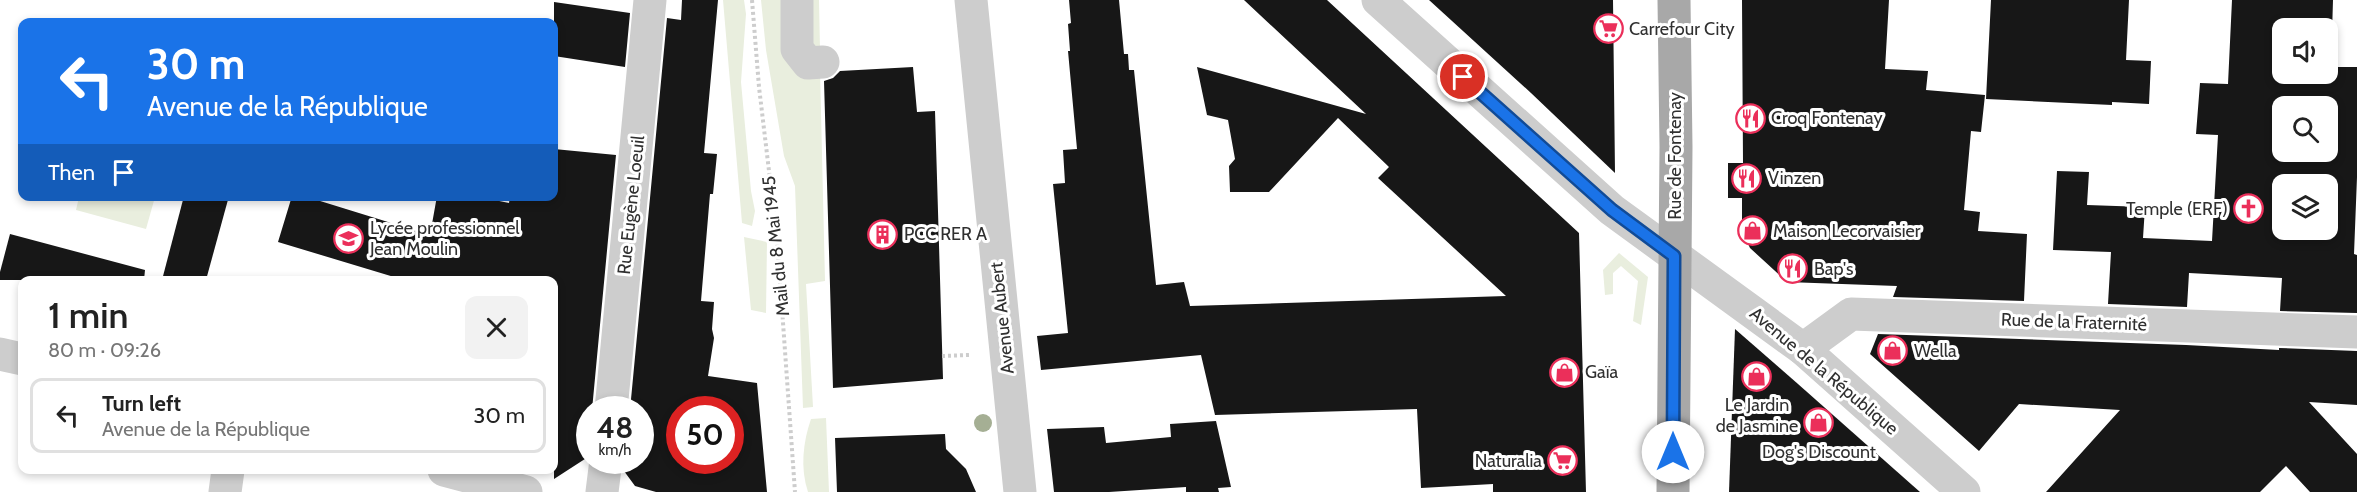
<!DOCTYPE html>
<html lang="en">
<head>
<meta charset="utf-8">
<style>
	body { margin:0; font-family:Cabin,sans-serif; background:#f2f2f2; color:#222; height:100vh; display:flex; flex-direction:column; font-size:22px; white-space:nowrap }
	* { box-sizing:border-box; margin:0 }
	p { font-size:20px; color:#767676 }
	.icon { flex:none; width:33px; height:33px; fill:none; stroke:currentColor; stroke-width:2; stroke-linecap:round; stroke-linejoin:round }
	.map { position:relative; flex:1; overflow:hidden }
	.drawer { position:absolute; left:18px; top:276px; width:540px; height:198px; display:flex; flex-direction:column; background:#fff; border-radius:12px; box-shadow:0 3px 9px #0003 }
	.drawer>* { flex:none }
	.hud { position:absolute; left:18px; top:18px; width:540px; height:183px; border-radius:12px; box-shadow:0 3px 9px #0003; background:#1a73e8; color:#fff; overflow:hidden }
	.buttons { position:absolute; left:2272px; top:18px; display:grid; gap:12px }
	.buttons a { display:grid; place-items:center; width:66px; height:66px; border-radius:12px; background:#fff; box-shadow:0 3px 9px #0003; font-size:30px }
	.speed { position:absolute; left:576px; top:396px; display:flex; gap:12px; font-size:30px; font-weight:700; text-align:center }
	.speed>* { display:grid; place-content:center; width:78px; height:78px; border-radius:50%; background:#fff; box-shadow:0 3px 9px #0003; line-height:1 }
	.speed small { font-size:15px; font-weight:400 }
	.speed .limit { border:9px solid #d22; background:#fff; color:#111 }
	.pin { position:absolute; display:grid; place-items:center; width:51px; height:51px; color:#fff; margin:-26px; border:3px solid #fff; border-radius:50%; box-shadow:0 2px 6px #0007 }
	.me { position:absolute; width:66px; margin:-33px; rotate:0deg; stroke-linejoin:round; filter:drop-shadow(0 0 4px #0008) }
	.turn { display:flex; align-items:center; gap:21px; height:126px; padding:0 30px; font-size:27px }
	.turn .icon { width:78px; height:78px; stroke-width:2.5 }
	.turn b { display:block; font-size:42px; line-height:51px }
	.then { display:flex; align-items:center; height:57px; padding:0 30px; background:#0003; gap:12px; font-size:22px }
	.round { display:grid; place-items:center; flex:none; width:63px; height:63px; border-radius:12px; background:#f2f2f2 }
	.summary { display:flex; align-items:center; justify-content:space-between; height:102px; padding:0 30px }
	h1 { font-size:36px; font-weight:600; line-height:45px }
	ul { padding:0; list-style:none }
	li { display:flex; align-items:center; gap:18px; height:75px; margin:0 12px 9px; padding:0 18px; border:3px solid #e0e0e0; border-radius:12px }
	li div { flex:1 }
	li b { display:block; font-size:22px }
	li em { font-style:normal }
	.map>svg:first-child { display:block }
	.green { fill:#e9eede }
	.building { fill:#171717; fill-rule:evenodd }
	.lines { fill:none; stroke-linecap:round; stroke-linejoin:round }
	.path { stroke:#cdcdcd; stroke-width:4; stroke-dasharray:3 3; stroke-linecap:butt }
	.minor { stroke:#cdcdcd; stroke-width:33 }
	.major { stroke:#a8a8a8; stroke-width:33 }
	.tree { fill:#a5af94 }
	.route-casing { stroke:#114b97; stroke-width:15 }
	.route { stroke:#1a73e8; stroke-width:10 }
	.labels { text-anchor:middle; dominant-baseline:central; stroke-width:6; stroke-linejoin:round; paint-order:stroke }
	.poi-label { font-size:18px; fill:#303030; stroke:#fff; text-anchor:start }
	.street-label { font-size:18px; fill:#303030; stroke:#fff }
</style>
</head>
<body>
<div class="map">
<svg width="2357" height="492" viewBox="0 0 2357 492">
	<rect width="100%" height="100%" fill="#fff"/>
	<g class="green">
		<path d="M 723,0 L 744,0 L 746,14 L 741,82 L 751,191 L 755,211 L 752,226 L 742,223 Z"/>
		<path d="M 761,0 L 788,0 L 820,70 L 825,281 L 806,284 L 813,407 L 803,408 L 795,186 L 784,156 L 766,50 Z"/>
		<path d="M 806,0 L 819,0 L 820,49 L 810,49 Z"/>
		<path d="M 79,197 L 79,196 L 155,197 L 146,229 L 76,210 Z"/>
		<path d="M 744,237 L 767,242 L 766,313 L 751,310 Z"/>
		<path d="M 1619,253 L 1648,277 L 1641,325 L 1633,321 L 1638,281 L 1621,266 L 1613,273 L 1613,294 L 1605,295 L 1603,270 Z"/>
		<path d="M 826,418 L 829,492 L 808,492 C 800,468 803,442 811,419 Z"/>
	</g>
	<g class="building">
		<path d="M 682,0 L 718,0 L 704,153 L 717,154 L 713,194 L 710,194 L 701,301 L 714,302 L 712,329 L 714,338 L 708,376 L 757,383 L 767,492 L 656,492 L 635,486 L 624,471 L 624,460 L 640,460 L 640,410 L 630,410 L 667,18 L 681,20 ZM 680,410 L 730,410 L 730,460 L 680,460 Z"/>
		<path d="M 1069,0 L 1119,0 L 1124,54 L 1128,54 L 1129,70 L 1134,70 L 1156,285 L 1184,282 L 1190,306 L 1506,296 L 1378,178 L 1389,167 L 1338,118 L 1269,192 L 1230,192 L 1229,166 L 1235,159 L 1228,120 L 1207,115 L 1197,67 L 1366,114 L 1244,0 L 1327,0 L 1579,233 L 1586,492 L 1493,492 L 1493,484 L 1421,488 L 1417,409 L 1215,415 L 1201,355 L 1041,370 L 1037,336 L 1068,333 L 1053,184 L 1065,183 L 1063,150 L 1077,149 L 1068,51 L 1070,51 L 1068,24 L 1071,23 Z"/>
		<path d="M 1429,0 L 1613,0 L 1615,173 L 1531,93 Z"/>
		<path d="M 1742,0 L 1889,0 L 1885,69 L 1928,71 L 1926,90 L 1985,95 L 1981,132 L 1971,131 L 1964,210 L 1980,212 L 1978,231 L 2027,234 L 2024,301 L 1893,297 L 1897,286 L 1787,282 L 1750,248 L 1742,231 L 1742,198 L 1728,198 L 1728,163 L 1743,163 Z"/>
		<path d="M 1991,0 L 2129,0 L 2126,60 L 2151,61 L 2149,104 L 2112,102 L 2112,105 L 1986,99 Z"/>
		<path d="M 2232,0 L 2333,0 L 2331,67 L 2357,67 L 2357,177 L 2354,254 L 2357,255 L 2357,313 L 2280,311 L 2282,278 L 2189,273 L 2187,307 L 2108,304 L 2111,252 L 2053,250 L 2057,171 L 2089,172 L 2087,205 L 2145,207 L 2143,238 L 2212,241 L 2218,135 L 2196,134 L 2200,83 L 2228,84 ZM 2283,28 L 2328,28 L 2328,74 L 2283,74 ZM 2283,106 L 2328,106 L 2328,152 L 2283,152 ZM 2283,184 L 2328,184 L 2328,230 L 2283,230 Z"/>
		<path d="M 554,2 L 630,13 L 625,67 L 554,56 Z"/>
		<path d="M 913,67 L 917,112 L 935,111 L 943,379 L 833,388 L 824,81 L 833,78 L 840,71 Z"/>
		<path d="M 554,149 L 616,155 L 592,410 L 590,410 L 590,452 L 588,457 L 554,479 L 554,280 L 404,280 L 278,242 L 292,196 L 304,196 L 430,235 L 437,196 L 475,196 L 509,203 L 510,196 L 554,196 Z"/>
		<path d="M 184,196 L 229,196 L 206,280 L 162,280 Z"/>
		<path d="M 10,234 L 145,270 L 144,280 L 0,280 L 0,272 Z"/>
		<path d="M 1735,329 L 1798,384 L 1920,492 L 1729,492 Z"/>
		<path d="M 1878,334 L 2186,345 L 2279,350 L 2279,348 L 2357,351 L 2357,405 L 2309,402 L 2357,454 L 2357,492 L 2310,492 L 2286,466 L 2260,492 L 2046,492 L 2120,410 L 2019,404 L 1979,451 L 1870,354 Z"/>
		<path d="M 1216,421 L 1231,487 L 1218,488 L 1219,492 L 1186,492 L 1186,487 L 1109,492 L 1054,492 L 1047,429 L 1104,427 L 1106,443 L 1171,437 L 1170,424 Z"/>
		<path d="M 945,434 L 946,449 L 966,469 L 976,492 L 837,492 L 835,438 Z"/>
	</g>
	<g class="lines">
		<g class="path">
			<path d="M 752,0 L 759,87 L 777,238 L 795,492"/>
			<path d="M 942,356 L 969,355"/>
		</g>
		<g class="minor">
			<path d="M 797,0 L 797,49 L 808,63 L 823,62"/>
			<path d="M 971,0 L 1020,492"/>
			<path d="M 1378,0 L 1612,210 L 1803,349 L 1964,492"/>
			<path d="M 1803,349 L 1851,314 L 2357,332"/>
			<path d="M 0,354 L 22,359"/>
			<path d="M 611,410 L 650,0"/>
			<path d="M 444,470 L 526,492"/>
			<path d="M 225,492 L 228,470"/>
			<path d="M 602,492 L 606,460"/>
		</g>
		<path class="major" d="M 1673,492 L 1676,147 L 1674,0"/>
	</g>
	<circle class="tree" cx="983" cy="423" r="9"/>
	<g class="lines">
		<defs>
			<path id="route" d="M 1463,77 L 1612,210 L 1674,256 L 1673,452"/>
		</defs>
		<use href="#route" class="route-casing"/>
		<use href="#route" class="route"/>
	</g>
	<defs>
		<symbol id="supermarket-ring" viewBox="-11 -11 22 22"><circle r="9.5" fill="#fff" stroke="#eb2f5a" stroke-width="1.5"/><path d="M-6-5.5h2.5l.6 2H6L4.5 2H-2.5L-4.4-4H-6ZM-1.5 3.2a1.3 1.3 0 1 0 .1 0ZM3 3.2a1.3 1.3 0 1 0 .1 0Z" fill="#eb2f5a"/></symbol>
		<symbol id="restaurant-ring" viewBox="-11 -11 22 22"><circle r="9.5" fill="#fff" stroke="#eb2f5a" stroke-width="1.5"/><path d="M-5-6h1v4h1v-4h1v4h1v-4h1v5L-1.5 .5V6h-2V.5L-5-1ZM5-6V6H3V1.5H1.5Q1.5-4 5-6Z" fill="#eb2f5a"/></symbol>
		<symbol id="church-ring" viewBox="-11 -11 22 22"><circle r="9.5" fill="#fff" stroke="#eb2f5a" stroke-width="1.5"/><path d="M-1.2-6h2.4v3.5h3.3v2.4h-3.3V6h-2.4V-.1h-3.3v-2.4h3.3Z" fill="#eb2f5a"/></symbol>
		<symbol id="shop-ring" viewBox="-11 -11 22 22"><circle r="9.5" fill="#fff" stroke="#eb2f5a" stroke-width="1.5"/><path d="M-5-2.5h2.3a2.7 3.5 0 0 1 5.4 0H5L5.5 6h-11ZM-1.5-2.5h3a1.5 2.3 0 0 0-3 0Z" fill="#eb2f5a"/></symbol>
		<symbol id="building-ring" viewBox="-11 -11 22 22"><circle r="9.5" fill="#fff" stroke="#eb2f5a" stroke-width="1.5"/><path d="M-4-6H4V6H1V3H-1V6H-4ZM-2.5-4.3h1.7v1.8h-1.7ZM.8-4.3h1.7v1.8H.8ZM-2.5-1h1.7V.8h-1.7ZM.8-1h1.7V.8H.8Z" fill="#eb2f5a"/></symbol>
		<symbol id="school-ring" viewBox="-11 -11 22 22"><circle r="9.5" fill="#fff" stroke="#eb2f5a" stroke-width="1.5"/><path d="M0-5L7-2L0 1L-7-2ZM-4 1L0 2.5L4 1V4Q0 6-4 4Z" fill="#eb2f5a"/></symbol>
	</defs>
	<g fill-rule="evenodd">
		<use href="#supermarket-ring" x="1592" y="12" width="33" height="33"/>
		<use href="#restaurant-ring" x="1734" y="102" width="33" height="33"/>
		<use href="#restaurant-ring" x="1730" y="162" width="33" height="33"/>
		<use href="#church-ring" x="2232" y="192" width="33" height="33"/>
		<use href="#shop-ring" x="1736" y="214" width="33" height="33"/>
		<use href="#building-ring" x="866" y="218" width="33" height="33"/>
		<use href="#school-ring" x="332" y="222" width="33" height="33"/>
		<use href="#restaurant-ring" x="1776" y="252" width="33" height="33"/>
		<use href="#shop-ring" x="1876" y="334" width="33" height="33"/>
		<use href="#shop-ring" x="1548" y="356" width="33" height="33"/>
		<use href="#shop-ring" x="1740" y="360" width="33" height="33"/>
		<use href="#shop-ring" x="1802" y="406" width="33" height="33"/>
		<use href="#supermarket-ring" x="1546" y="444" width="33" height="33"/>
	</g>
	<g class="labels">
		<g class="poi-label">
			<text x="1629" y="29">Carrefour City</text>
			<text x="1771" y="118">Croq Fontenay</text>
			<text x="1768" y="178">Vinzen</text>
			<text x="2228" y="209" text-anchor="end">Temple (ERF)</text>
			<text x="370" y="228">Lycée professionnel<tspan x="370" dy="21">Jean Moulin</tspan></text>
			<text x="1773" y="231">Maison Lecorvaisier</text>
			<text x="904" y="234">PCC RER A</text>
			<text x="1814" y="269">Bap's</text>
			<text x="1914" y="351">Wella</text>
			<text x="1585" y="372">Gaïa</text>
			<text x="1757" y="405" text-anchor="middle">Le Jardin<tspan x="1757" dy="21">de Jasmine</tspan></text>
			<text x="1819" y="452" text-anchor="middle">Dog's Discount</text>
			<text x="1542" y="461" text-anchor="end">Naturalia</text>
		</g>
		<g class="street-label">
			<text transform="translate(1675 156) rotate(-90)">Rue de Fontenay</text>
			<text transform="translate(631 205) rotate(-84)">Rue Eugène Loeuil</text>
			<text transform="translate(776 246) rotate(-96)">Mail du 8 Mai 1945</text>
			<text transform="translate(1002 318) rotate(-96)">Avenue Aubert</text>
			<text transform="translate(2074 322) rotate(2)">Rue de la Fraternité</text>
			<text transform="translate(1824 371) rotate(40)">Avenue de la République</text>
		</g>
	</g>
</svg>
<div class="buttons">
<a><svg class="icon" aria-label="sound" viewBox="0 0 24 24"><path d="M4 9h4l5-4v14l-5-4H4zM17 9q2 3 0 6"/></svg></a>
<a><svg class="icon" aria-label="search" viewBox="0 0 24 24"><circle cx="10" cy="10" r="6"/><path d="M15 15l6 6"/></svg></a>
<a><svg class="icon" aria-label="layers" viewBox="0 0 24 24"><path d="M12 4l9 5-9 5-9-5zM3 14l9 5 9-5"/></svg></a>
</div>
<div class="speed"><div>48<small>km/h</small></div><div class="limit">50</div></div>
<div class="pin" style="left:1463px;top:77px;background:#d93025"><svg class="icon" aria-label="arrive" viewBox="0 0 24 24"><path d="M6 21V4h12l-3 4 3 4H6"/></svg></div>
<svg class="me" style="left:1673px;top:452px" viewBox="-20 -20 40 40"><circle r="19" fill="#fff"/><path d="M0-13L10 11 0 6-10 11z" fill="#1a73e8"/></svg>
<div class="hud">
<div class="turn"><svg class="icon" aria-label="left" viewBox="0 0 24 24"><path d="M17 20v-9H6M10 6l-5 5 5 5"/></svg><div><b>30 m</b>Avenue de la République</div></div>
<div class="then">Then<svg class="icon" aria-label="arrive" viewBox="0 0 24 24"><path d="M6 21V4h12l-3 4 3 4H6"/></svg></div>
</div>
<section class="drawer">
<div class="summary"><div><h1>1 min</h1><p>80 m · 09:26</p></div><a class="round"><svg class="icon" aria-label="close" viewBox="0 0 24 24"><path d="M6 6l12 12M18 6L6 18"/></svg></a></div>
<ul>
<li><svg class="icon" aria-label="left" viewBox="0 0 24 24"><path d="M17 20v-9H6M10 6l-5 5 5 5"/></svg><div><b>Turn left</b><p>Avenue de la République</p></div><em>30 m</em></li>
</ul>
</section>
</div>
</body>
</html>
